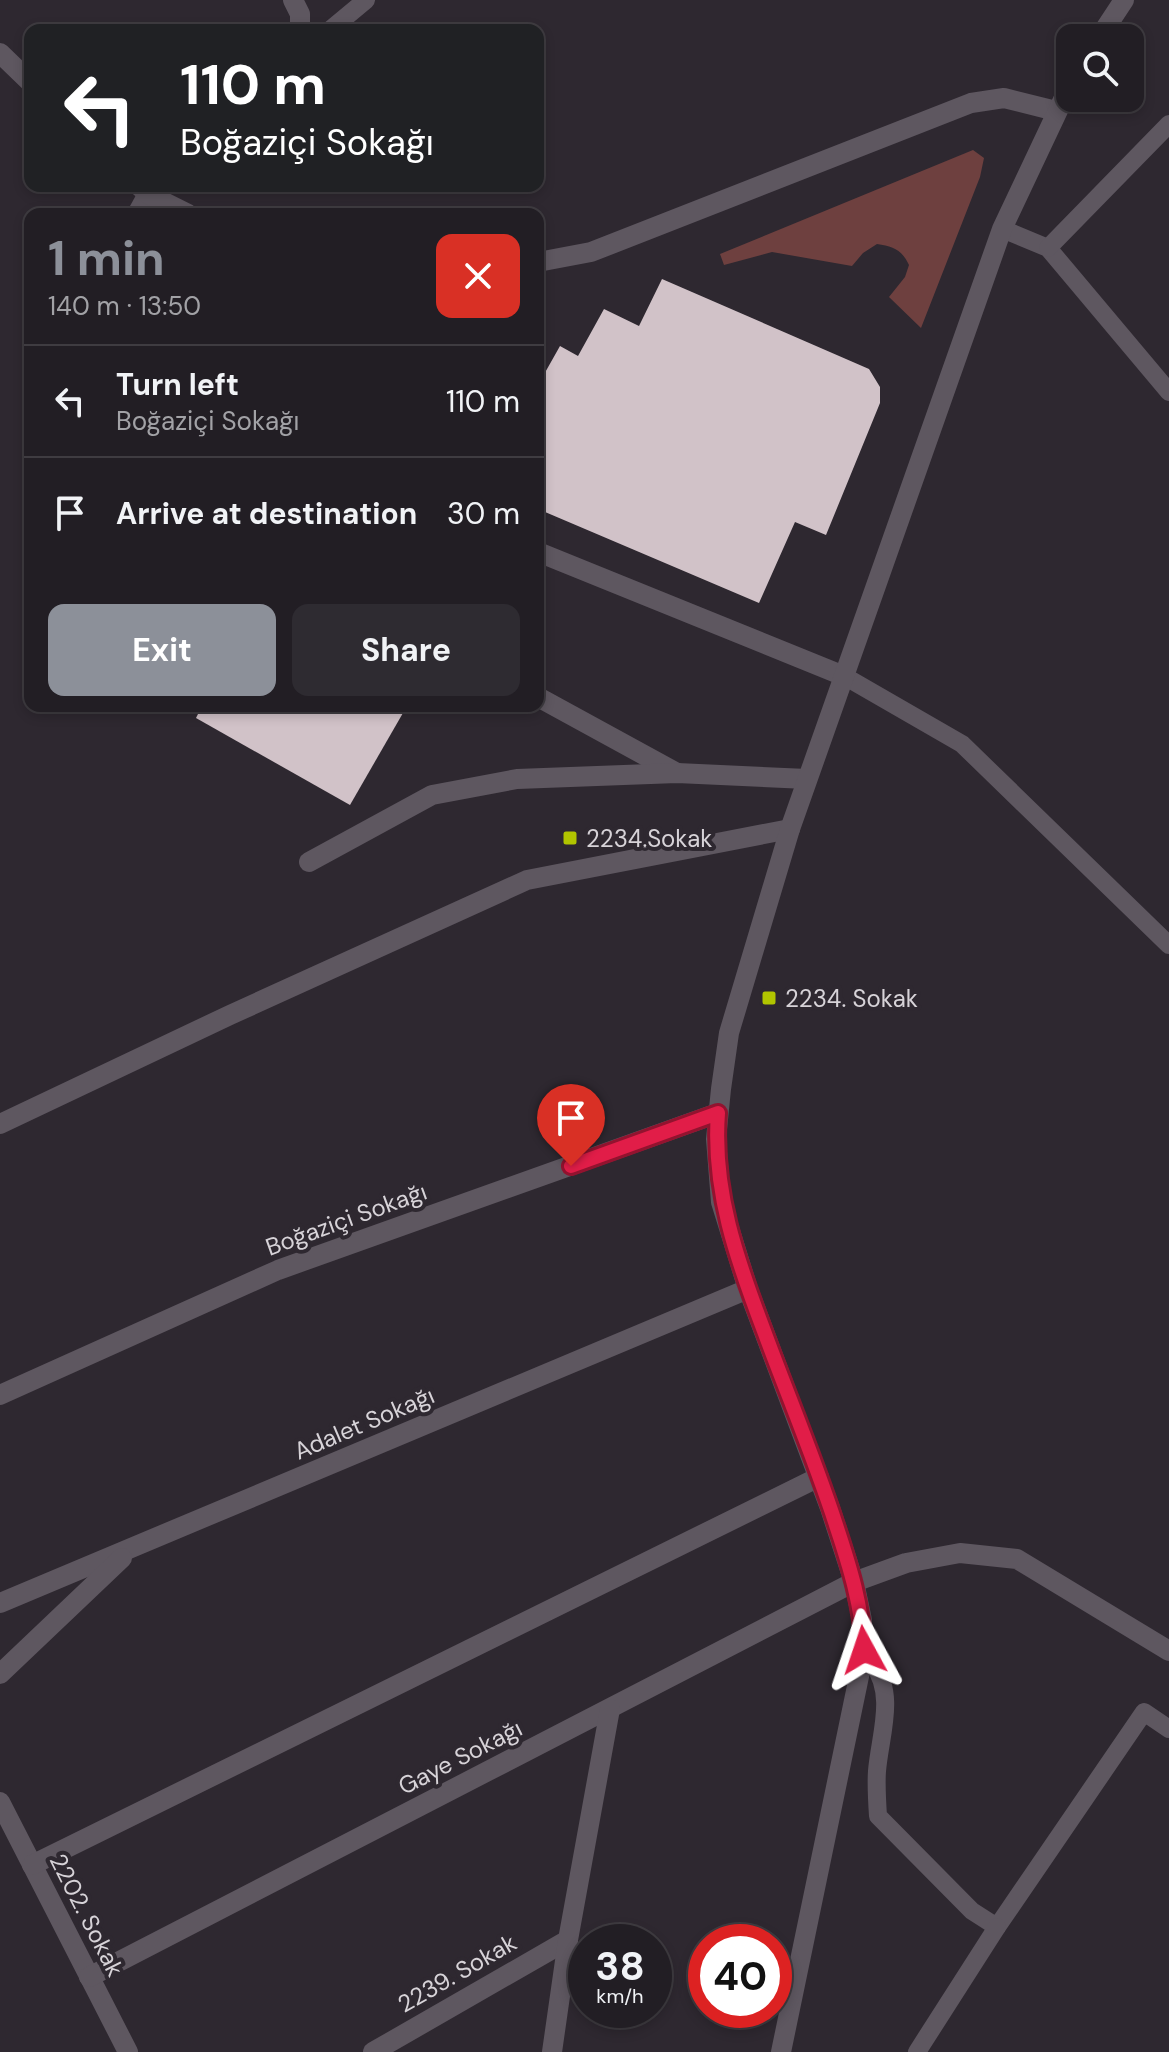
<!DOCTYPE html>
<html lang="en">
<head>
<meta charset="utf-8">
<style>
	body { margin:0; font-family:"DM Sans",sans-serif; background:#2e2b31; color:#f1f3f6; height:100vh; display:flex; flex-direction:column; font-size:30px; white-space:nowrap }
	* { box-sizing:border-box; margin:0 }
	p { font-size:26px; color:#a2a2a6 }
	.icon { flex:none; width:44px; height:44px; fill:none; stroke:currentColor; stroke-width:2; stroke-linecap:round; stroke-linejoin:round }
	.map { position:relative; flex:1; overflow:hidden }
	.panel { position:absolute; left:24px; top:208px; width:520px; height:504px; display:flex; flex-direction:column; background:#221e24; border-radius:16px; box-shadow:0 4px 12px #0003,0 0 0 2px #3f3c41 }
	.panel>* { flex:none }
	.hud { position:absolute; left:24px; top:24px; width:520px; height:168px; border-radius:16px; box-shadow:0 4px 12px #0003,0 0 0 2px #3f3c41; background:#202124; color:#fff; overflow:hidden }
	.tools { position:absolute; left:1056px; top:24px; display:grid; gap:16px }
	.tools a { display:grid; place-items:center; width:88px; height:88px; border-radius:16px; background:#221e24; box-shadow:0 4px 12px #0003,0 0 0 2px #3f3c41; font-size:40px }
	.speed { position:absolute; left:568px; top:1924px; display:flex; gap:16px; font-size:40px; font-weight:700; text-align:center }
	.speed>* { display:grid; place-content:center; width:104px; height:104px; border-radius:50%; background:#221e24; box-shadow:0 4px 12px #0003,0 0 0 2px #3f3c41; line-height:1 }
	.speed small { font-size:20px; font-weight:400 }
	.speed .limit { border:12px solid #d22; background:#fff; color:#111 }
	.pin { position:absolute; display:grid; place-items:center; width:68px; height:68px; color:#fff; margin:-82px -34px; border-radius:50% 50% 50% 0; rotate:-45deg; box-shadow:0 0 8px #0007 }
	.pin .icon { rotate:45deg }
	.me { position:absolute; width:88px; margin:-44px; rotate:355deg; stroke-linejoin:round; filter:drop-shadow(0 0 6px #0008) }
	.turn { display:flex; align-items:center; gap:28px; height:168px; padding:0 24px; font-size:36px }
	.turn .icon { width:104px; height:104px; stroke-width:2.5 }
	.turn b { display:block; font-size:56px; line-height:68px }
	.round { display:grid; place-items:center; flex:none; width:84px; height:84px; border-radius:16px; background:#2e2b31 }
	.headline { display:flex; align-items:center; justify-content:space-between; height:136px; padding:0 24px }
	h1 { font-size:48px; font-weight:700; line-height:60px; color:#8c9099 }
	.action { display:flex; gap:16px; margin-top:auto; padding:16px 24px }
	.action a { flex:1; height:92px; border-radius:16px; background:#8c9099; color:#fff; font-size:32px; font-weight:700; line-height:92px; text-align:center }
	.action a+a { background:#2e2b31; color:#f1f3f6 }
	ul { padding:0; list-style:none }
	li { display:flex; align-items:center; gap:24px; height:112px; padding:0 24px; border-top:2px solid #3f3c41 }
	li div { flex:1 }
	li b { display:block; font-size:30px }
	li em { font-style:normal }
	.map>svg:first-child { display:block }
	.green { fill:#6e403f }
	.building { fill:#d1c2c8 }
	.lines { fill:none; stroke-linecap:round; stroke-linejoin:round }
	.lane { stroke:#5e5760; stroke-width:18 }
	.street { stroke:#5e5760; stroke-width:20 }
	.secondary { stroke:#5e5760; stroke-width:20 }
	.route-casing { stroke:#92132f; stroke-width:20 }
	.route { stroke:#e11d48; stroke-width:14 }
	.poi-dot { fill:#b1c500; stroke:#2e2830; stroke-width:3 }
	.labels { text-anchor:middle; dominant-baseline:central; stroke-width:8; stroke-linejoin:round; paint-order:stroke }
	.poi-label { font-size:24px; fill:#d7d3d8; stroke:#2e2830; text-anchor:start }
	.street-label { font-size:24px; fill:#d7d3d8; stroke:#2e2830 }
</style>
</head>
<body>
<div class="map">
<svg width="1169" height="2052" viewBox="0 0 1169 2052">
	<rect width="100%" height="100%" fill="#2e2830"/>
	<path class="green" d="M 973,150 L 984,158 L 980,177 L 921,328 L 889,297 L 905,277 L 909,265 C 902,250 893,246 877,244 L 863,253 L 852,266 L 772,252 L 724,265 L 720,254 Z"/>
	<g class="building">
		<path d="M 662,279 L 869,369 L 880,387 L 880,403 L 826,535 L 795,522 L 759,603 L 538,509 L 538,385 L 560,346 L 578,356 L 604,309 L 639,326 Z"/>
		<path d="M 202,706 L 407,706 L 350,805 L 196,718 Z"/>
	</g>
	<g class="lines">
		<g class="lane">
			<path d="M 330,30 L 366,0"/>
			<path d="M 1002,229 L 1048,248 L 1169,392"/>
			<path d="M 1048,248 L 1169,124"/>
			<path d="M 844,676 L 962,744 L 1169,945"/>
			<path d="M 862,1662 L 873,1664 C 896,1695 880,1735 877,1771 C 876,1785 877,1801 878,1816 L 972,1911 L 997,1927 L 1144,1712 L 1169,1729"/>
			<path d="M 917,2052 L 997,1927"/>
		</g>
		<g class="street">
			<path d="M 293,0 L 300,14 L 300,30"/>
			<path d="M 137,214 L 148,194 L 157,186"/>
			<path d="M 538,697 L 677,773"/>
			<path d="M 309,862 L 432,795 L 517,779 L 677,773 L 807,779"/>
			<path d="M 0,1124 L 230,1015 L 527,880 L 790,829"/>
			<path d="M 0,1395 L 278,1270 L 718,1113"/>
			<path d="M 0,1603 L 748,1289"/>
			<path d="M 0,1674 L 122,1558"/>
			<path d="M 0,1802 L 128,2052"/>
			<path d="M 32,1865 L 819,1477"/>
			<path d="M 89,1977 L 854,1582 L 906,1563 L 960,1553 L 1017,1559 L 1169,1651"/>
			<path d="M 373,2052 L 568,1940"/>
			<path d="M 552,2052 L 568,1940 L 610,1709"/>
		</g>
		<g class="secondary">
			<path d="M 1099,38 L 1124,0"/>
			<path d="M 0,53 L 30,82"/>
			<path d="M 139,186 L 148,194 L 188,214"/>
			<path d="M 538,262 L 591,252 L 971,103 L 1004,98 L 1056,111"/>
			<path d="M 538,552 L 844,676"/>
			<path d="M 781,2052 L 862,1662 L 862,1620 L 854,1582 L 830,1508 L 748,1289 L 721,1202 L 716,1139 L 721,1089 L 729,1033 L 790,829 L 1002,229 L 1070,85"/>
		</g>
	</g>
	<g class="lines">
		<defs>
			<path id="route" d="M 571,1166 L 718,1113 C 712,1190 737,1260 764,1331 C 788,1396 815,1460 836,1525 C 850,1567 862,1606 864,1650"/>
		</defs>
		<use href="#route" class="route-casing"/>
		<use href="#route" class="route"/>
	</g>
	<g class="poi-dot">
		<rect x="562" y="830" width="16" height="16" rx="4"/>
		<rect x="761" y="990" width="16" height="16" rx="4"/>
	</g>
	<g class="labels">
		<g class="poi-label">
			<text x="586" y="838">2234.Sokak</text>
			<text x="785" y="998">2234. Sokak</text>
		</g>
		<g class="street-label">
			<text transform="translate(346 1219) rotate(-20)">Boğaziçi Sokağı</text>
			<text transform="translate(364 1423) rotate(-23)">Adalet Sokağı</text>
			<text transform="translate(460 1757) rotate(-27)">Gaye Sokağı</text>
			<text transform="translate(87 1915) rotate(63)">2202. Sokak</text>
			<text transform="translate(457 1973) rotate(-30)">2239. Sokak</text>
		</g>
	</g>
</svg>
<div class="tools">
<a><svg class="icon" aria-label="search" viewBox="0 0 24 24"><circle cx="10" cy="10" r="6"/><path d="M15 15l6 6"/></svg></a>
</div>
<div class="speed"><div>38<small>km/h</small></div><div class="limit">40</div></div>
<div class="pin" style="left:571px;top:1166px;background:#d93025"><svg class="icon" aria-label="arrive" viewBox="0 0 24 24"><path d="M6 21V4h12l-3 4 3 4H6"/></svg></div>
<svg class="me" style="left:864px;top:1650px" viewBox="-20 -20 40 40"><path d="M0-17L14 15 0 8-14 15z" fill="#e11d48" stroke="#fff" stroke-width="4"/></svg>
<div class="hud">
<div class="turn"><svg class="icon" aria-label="left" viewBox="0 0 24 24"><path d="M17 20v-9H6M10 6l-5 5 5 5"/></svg><div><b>110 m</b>Boğaziçi Sokağı</div></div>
</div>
<section class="panel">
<div class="headline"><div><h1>1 min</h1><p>140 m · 13:50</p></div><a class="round" style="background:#d93025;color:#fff"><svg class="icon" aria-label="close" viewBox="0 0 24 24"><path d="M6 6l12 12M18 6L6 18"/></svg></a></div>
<ul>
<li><svg class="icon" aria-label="left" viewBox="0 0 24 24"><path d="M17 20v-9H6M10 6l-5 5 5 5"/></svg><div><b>Turn left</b><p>Boğaziçi Sokağı</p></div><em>110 m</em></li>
<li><svg class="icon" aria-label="arrive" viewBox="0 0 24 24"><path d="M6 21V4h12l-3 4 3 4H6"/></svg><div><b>Arrive at destination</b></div><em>30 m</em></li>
</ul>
<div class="action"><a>Exit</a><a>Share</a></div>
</section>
</div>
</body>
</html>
